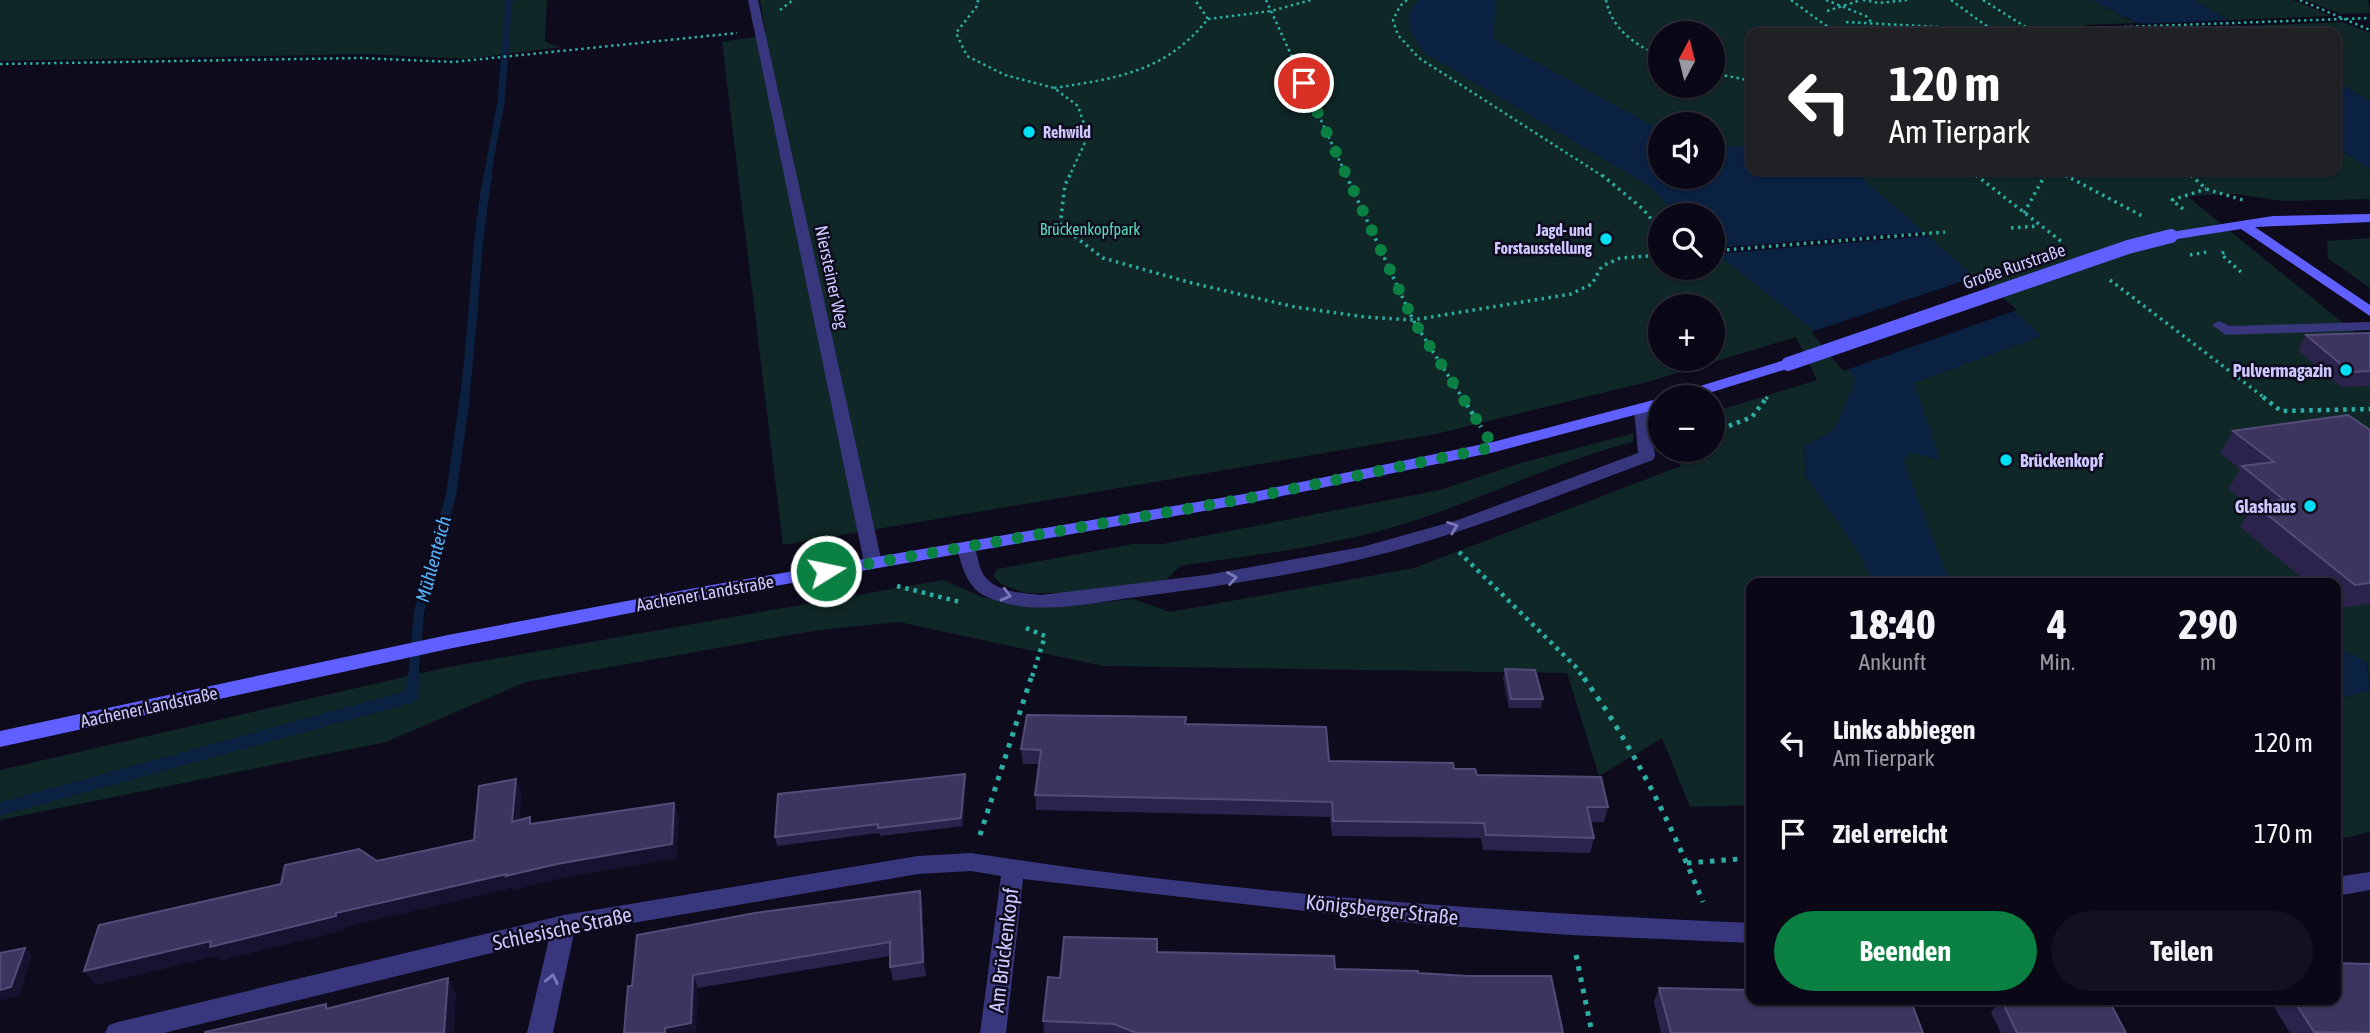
<!DOCTYPE html>
<html lang="de">
<head>
<meta charset="utf-8">
<style>
	body { margin:0; font-family:"Asap Condensed",sans-serif; background:#13111f; color:#f1f3f6; height:100vh; display:flex; flex-direction:column; font-size:26px; white-space:nowrap }
	* { box-sizing:border-box; margin:0 }
	p { font-size:23px; color:#999aa1 }
	.icon { flex:none; width:38px; height:38px; fill:none; stroke:currentColor; stroke-width:2; stroke-linecap:round; stroke-linejoin:round }
	.map { position:relative; flex:1; overflow:hidden }
	.panel { position:absolute; left:1746px; top:578px; width:595px; height:427px; display:flex; flex-direction:column; background:#0a0816; border-radius:14px; box-shadow:0 2px 5px #0004,0 0 0 2px #2a2935 }
	.panel>* { flex:none }
	.hud { position:absolute; left:1746px; top:28px; width:595px; height:147px; border-radius:14px; box-shadow:0 2px 5px #0004,0 0 0 2px #2a2935; background:#202124; color:#fff; overflow:hidden }
	.needle { width:46px; rotate:7deg }
	.tools { position:absolute; left:1648px; top:21px; display:grid; gap:14px }
	.tools a { display:grid; place-items:center; width:77px; height:77px; border-radius:50%; background:#0a0816; box-shadow:0 2px 5px #0004,0 0 0 2px #2a2935; font-size:35px }
	.pin { position:absolute; display:grid; place-items:center; width:60px; height:60px; color:#fff; margin:-30px; border:4px solid #fff; border-radius:50%; box-shadow:0 2px 7px #0007 }
	.me { position:absolute; width:77px; margin:-38px; rotate:80deg; stroke-linejoin:round; filter:drop-shadow(0 0 5px #0008) }
	.turn { display:flex; align-items:center; gap:24px; height:147px; padding:0 28px; font-size:32px }
	.turn .icon { width:91px; height:91px; stroke-width:2.5 }
	.turn b { display:block; font-size:49px; line-height:60px }
	.eta { display:flex; justify-content:space-evenly; align-items:center; height:119px; text-align:center }
	.eta b { font-size:42px; font-weight:700; line-height:49px }
	.button { display:flex; gap:14px; margin-top:auto; padding:14px 28px }
	.button a { flex:1; height:80px; border-radius:42px; background:#0b8043; color:#fff; font-size:28px; font-weight:700; line-height:80px; text-align:center }
	.button a+a { background:#13111f; color:#f1f3f6 }
	ul { padding:0; list-style:none }
	li { display:flex; align-items:center; gap:21px; height:91px; padding:0 28px }
	li div { flex:1 }
	li b { display:block; font-size:26px }
	li em { font-style:normal }
	.map>svg:first-child { display:block }
	.green { fill:#0f2726; fill-rule:evenodd }
	.water { fill:#0b2141 }
	.pier { fill:#0e0b1d }
	.lines { fill:none; stroke-linecap:round; stroke-linejoin:round }
	.stream-far3 { stroke:#0b2141; stroke-width:7 }
	.stream-far2 { stroke:#0b2141; stroke-width:9 }
	.stream-far1 { stroke:#0b2141; stroke-width:10 }
	.stream { stroke:#0b2141; stroke-width:13 }
	.path-far3 { stroke:#2caea5; stroke-width:2.5; stroke-dasharray:2.5 3.5; stroke-linecap:butt }
	.path-far2 { stroke:#2caea5; stroke-width:3.5; stroke-dasharray:2.5 4.5; stroke-linecap:butt }
	.path-far1 { stroke:#2caea5; stroke-width:4.5; stroke-dasharray:3.5 5; stroke-linecap:butt }
	.path { stroke:#2caea5; stroke-width:5; stroke-dasharray:4.5 7; stroke-linecap:butt }
	.service { fill:#38367d; fill-rule:evenodd }
	.minor { fill:#38367d; fill-rule:evenodd }
	.secondary { fill:#605fff; fill-rule:evenodd }
	.path-bridge { stroke:#2caea5; stroke-width:3.5; stroke-dasharray:2.5 4.5; stroke-linecap:butt }
	.secondary-bridge { stroke:#605fff; stroke-width:14 }
	.wall { fill:#2b234c }
	.shaded-wall { fill:#181231 }
	.building { fill:#3d355f; stroke:#534c78; stroke-width:2 }
	.oneway { stroke:#7b78b8 }
	.route { stroke:#0b8043; stroke-width:12; stroke-dasharray:0 21.6 }
	.poi-dot { fill:#00def3; stroke:#0e0b1d; stroke-width:2.5 }
	.labels { text-anchor:middle; dominant-baseline:central; stroke-width:5; stroke-linejoin:round; paint-order:stroke }
	.far-poi-label { font-size:16px; font-weight:bold; fill:#cdc8ff; stroke:#0e0b1d; text-anchor:start }
	.far-park-label { font-size:16px; fill:#54deba; stroke:#0e0b1d }
	.street-label { font-size:18px; fill:#cdc8ff; stroke:#0e0b1d }
	.poi-label { font-size:18px; font-weight:bold; fill:#cdc8ff; stroke:#0e0b1d; text-anchor:end }
	.water-label { font-size:19px; font-style:italic; fill:#56b3ff; stroke:#0e0b1d }
	.near-street-label { font-size:21px; fill:#cdc8ff; stroke:#0e0b1d }
</style>
</head>
<body>
<div class="map">
<svg width="2370" height="1033" viewBox="0 0 2370 1033">
	<rect width="100%" height="100%" fill="#0e0b1d"/>
	<g class="green">
		<path d="M 0,0 L 547,0 L 545,42 L 560,47 L 467,59 L 367,54 L 0,61 Z"/>
		<path d="M 760,0 L 2092,0 L 2136,23 L 2085,25 L 2094,31 L 2149,29 L 2157,33 L 1752,33 L 1752,170 L 2336,170 L 2336,147 L 2370,169 L 2370,199 L 2282,201 L 2236,194 L 2187,196 L 2370,345 L 2370,683 L 2366,661 L 2336,651 L 2336,583 L 1922,583 L 1834,430 L 1804,446 L 1806,476 L 1859,553 L 1873,583 L 1752,583 L 1752,805 L 1690,807 L 1662,738 L 1599,776 L 1567,673 L 1103,666 L 899,622 L 819,630 L 526,682 L 386,742 L 0,820 L 0,770 L 448,667 L 943,580 L 982,597 L 1019,605 L 1072,606 L 1133,599 L 1170,612 L 1414,568 L 1681,466 L 1665,450 L 1713,450 L 1713,412 L 1817,380 L 1796,337 L 1651,381 L 1436,434 L 783,545 L 722,42 L 766,35 ZM 1661,33 L 1713,33 L 1713,86 L 1661,86 ZM 1661,124 L 1713,124 L 1713,177 L 1661,177 ZM 1661,215 L 1713,215 L 1713,268 L 1661,268 ZM 1661,306 L 1713,306 L 1713,359 L 1661,359 Z"/>
		<path d="M 2193,0 L 2293,0 L 2331,16 L 2229,20 Z"/>
		<path d="M 2305,0 L 2368,0 L 2370,13 L 2341,14 Z"/>
		<path d="M 2343,22 L 2370,33 L 2370,101 L 2336,81 L 2336,33 L 2253,33 L 2240,26 Z"/>
		<path d="M 2370,238 L 2370,288 L 2328,258 L 2327,241 Z"/>
		<path d="M 1634,433 L 1633,442 C 1558,461 1494,494 1422,518 C 1344,545 1261,554 1180,566 L 1163,583 L 1067,593 L 1025,593 L 1001,584 L 993,576 L 997,569 L 1133,544 L 1162,544 L 1440,490 L 1521,463 Z"/>
		<path d="M 2370,690 L 2370,832 L 2336,840 L 2336,700 Z"/>
	</g>
	<g class="water">
		<path d="M 1419,0 L 1496,0 L 1493,39 L 1661,130 L 1661,177 L 1713,177 L 1713,145 L 1752,147 L 1752,170 L 1853,170 L 2042,336 L 1914,383 L 1941,461 L 1912,452 L 1903,460 L 1950,583 L 1873,583 L 1859,553 L 1806,476 L 1804,446 L 1834,430 L 1856,380 L 1815,331 L 1713,251 L 1713,215 L 1678,215 L 1649,186 L 1425,53 C 1412,36 1399,18 1419,0 Z"/>
		<path d="M 2092,0 L 2193,0 L 2253,33 L 2157,33 Z"/>
		<path d="M 2336,81 L 2370,101 L 2370,169 L 2336,147 Z"/>
		<path d="M 2339,649 L 2366,661 L 2370,690 L 2336,700 L 2336,650 Z"/>
	</g>
	<g class="pier">
		<path d="M 2237,20 L 2245,25 L 2140,29 L 2132,24 Z"/>
		<path d="M 1923,232 L 1928,236 L 1713,254 L 1713,248 Z"/>
		<path d="M 1978,276 L 2017,310 L 1843,371 L 1811,332 Z"/>
	</g>
	<g class="lines">
		<path class="stream-far3" d="M 487,177 L 501,102 L 509,0"/>
		<path class="stream-far2" d="M 464,399 C 475,324 474,250 488,175"/>
		<path class="stream-far1" d="M 413,680 L 419,612 L 451,495 L 465,397"/>
		<path class="stream" d="M 0,809 L 412,696 L 413,678"/>
		<g class="path-far3">
			<path d="M 978,0 L 977,6 L 956,33 L 967,56 L 1005,75 L 1054,88 L 1078,106 L 1088,136 L 1069,177"/>
			<path d="M 1266,0 L 1347,177"/>
			<path d="M 1407,0 L 1400,6 L 1393,20 L 1398,35 L 1419,58 L 1604,177"/>
			<path d="M 1606,0 C 1612,30 1635,44 1661,57"/>
			<path d="M 1791,0 L 1836,33"/>
			<path d="M 1826,0 L 1866,16 L 1872,23"/>
			<path d="M 1863,0 L 1879,3 L 1907,0"/>
			<path d="M 1951,0 L 1992,30"/>
			<path d="M 1983,0 L 2032,31"/>
			<path d="M 2300,0 L 2370,30"/>
			<path d="M 780,10 L 793,0"/>
			<path d="M 1827,11 L 1861,0"/>
			<path d="M 1208,19 L 1271,11 L 1311,0"/>
			<path d="M 1846,22 L 2013,31"/>
			<path d="M 1852,28 L 1942,33"/>
			<path d="M 2015,33 L 2013,31 L 2370,18"/>
			<path d="M 0,64 L 360,58 L 453,62 L 737,33"/>
			<path d="M 1713,73 L 1752,81"/>
			<path d="M 1054,88 C 1118,78 1165,72 1208,19 L 1195,0"/>
			<path d="M 1969,170 L 1978,177"/>
			<path d="M 2055,170 L 2068,177"/>
			<path d="M 2186,170 L 2193,177"/>
			<path d="M 2044,177 L 2048,170"/>
		</g>
		<g class="path-far2">
			<path d="M 1070,175 L 1065,185 L 1060,225 L 1103,258 L 1192,283 L 1295,307 L 1365,317 L 1413,320 L 1571,294 L 1592,284 L 1602,266 L 1620,258 L 1661,255"/>
			<path d="M 1346,175 L 1413,320 L 1463,399"/>
			<path d="M 1602,175 L 1643,209 L 1661,231"/>
			<path d="M 1976,175 L 2062,242"/>
			<path d="M 2065,175 L 2144,217"/>
			<path d="M 2191,175 L 2206,189 L 2243,200"/>
			<path d="M 2183,209 L 2172,200 L 2206,189"/>
			<path d="M 2024,213 L 2045,175"/>
			<path d="M 2011,228 L 2039,226"/>
			<path d="M 1713,251 L 1945,232"/>
			<path d="M 2224,252 L 2221,254 L 2242,273"/>
			<path d="M 2110,280 L 2266,399"/>
			<path d="M 1766,399 L 1769,395"/>
		</g>
		<g class="path-far1">
			<path d="M 1462,397 L 1481,427"/>
			<path d="M 2263,397 L 2281,411 L 2370,409"/>
			<path d="M 1713,432 L 1752,417 L 1767,397"/>
			<path d="M 1459,552 L 1575,666 L 1585,680"/>
			<path d="M 897,586 L 960,602"/>
			<path d="M 1026,628 L 1045,636 L 1031,680"/>
		</g>
		<g class="path">
			<path d="M 1584,678 C 1633,746 1671,824 1703,902"/>
			<path d="M 980,835 L 1031,678"/>
			<path d="M 1687,863 L 1752,858"/>
			<path d="M 1576,955 L 1592,1033"/>
		</g>
		<g class="service">
			<path d="M 2219,321 L 2230,326 L 2370,322 L 2370,330 L 2226,335 L 2212,325 Z"/>
			<path d="M 1642,404 L 1650,409 L 1655,456 L 1653,460 C 1572,490 1491,523 1408,547 C 1319,572 1228,585 1137,597 C 1088,603 1032,618 985,596 C 967,587 961,565 957,547 L 966,541 L 972,543 C 977,551 978,561 981,570 C 991,592 1020,593 1041,595 L 1206,575 L 1362,547 L 1458,520 L 1638,453 L 1634,409 Z"/>
		</g>
		<g class="minor">
			<path d="M 748,0 L 758,0 L 882,563 L 873,569 L 864,563 Z"/>
			<path d="M 971,853 C 1228,893 1491,912 1752,923 L 1752,943 L 1570,935 L 1421,924 L 1023,879 L 1006,1033 L 980,1033 L 1001,876 L 971,871 L 918,874 L 574,933 L 553,1033 L 527,1033 L 549,939 L 164,1033 L 105,1033 L 109,1025 L 118,1022 L 564,915 L 918,856 Z"/>
			<path d="M 2370,872 L 2370,890 L 2336,896 L 2336,877 Z"/>
		</g>
		<g class="secondary">
			<path d="M 2370,214 L 2370,222 L 2255,227 L 2370,305 L 2370,316 L 2241,229 L 2171,240 L 2164,236 L 2171,232 L 2273,216 Z"/>
			<path d="M 1788,359 L 1793,361 L 1796,364 L 1793,367 L 1696,397 L 1672,397 L 1674,394 Z"/>
			<path d="M 1661,398 L 1661,408 L 1495,452 L 1244,504 L 706,598 L 448,649 L 0,747 L 0,731 L 448,635 L 706,586 L 1244,494 L 1493,442 Z"/>
		</g>
		<path class="path-bridge" d="M 2190,255 L 2207,252"/>
		<path class="secondary-bridge" d="M 1788,364 L 2128,247 L 2171,236"/>
	</g>
	<g class="wall">
		<path d="M 2370,333 L 2370,386 L 2341,387 L 2298,350 L 2306,335 Z"/>
		<path d="M 2370,430 L 2370,604 L 2339,608 L 2336,606 L 2336,583 L 2308,583 L 2240,527 L 2252,508 L 2229,489 L 2240,469 L 2220,453 L 2233,431 Z"/>
		<path d="M 1505,669 L 1543,699 L 1541,708 L 1509,708 L 1503,678 Z"/>
		<path d="M 1186,724 L 1329,761 L 1454,769 L 1608,807 L 1604,822 L 1590,822 L 1594,838 L 1590,853 L 1483,850 L 1481,838 L 1332,836 L 1330,817 L 1036,810 L 1035,795 L 1039,764 L 1023,764 L 1021,749 Z"/>
		<path d="M 965,774 L 966,782 L 963,826 L 880,836 L 879,833 L 777,846 L 775,837 Z"/>
		<path d="M 920,891 L 922,904 L 926,976 L 893,981 L 890,967 L 890,956 L 698,988 L 632,986 Z"/>
		<path d="M 1158,952 L 1335,969 L 1418,973 L 1563,1033 L 1044,1033 L 1043,1021 L 1060,978 Z"/>
		<path d="M 1659,988 L 1923,1033 L 1661,1033 L 1654,1002 Z"/>
		<path d="M 2000,999 L 2108,999 L 2126,1033 L 2001,1033 L 1991,1013 Z"/>
		<path d="M 2269,999 L 2336,999 L 2370,1033 L 2290,1033 Z"/>
	</g>
	<g class="shaded-wall">
		<path d="M 965,774 L 966,782 L 963,826 L 961,818 Z"/>
		<path d="M 516,779 L 522,793 L 518,836 L 512,822 Z"/>
		<path d="M 674,803 L 679,817 L 677,858 L 563,878 L 513,890 L 512,888 L 345,927 L 345,930 L 220,961 L 217,956 L 96,985 L 84,971 L 336,913 Z"/>
		<path d="M 920,891 L 922,904 L 926,976 L 923,962 Z"/>
		<path d="M 25,948 L 32,956 L 19,996 L 0,1000 L 0,990 Z"/>
		<path d="M 693,975 L 698,988 L 696,1033 L 665,1033 L 665,1028 Z"/>
		<path d="M 448,978 L 456,993 L 454,1033 L 444,1033 Z"/>
	</g>
	<g class="building">
		<path d="M 2370,333 L 2370,371 L 2350,372 L 2306,335 Z"/>
		<path d="M 2348,415 L 2370,430 L 2370,583 L 2355,585 L 2254,504 L 2284,500 L 2242,466 L 2274,462 L 2233,431 Z"/>
		<path d="M 1505,669 L 1535,670 L 1543,699 L 1511,699 Z"/>
		<path d="M 1027,715 L 1186,717 L 1185,724 L 1326,727 L 1329,761 L 1453,763 L 1454,769 L 1475,769 L 1477,775 L 1601,777 L 1608,807 L 1587,807 L 1594,838 L 1486,835 L 1484,823 L 1333,821 L 1332,802 L 1035,795 L 1041,750 L 1021,749 Z"/>
		<path d="M 965,774 L 961,818 L 878,828 L 878,824 L 775,837 L 778,794 Z"/>
		<path d="M 516,779 L 512,822 L 530,817 L 530,824 L 674,803 L 672,844 L 557,864 L 506,876 L 507,874 L 336,913 L 336,916 L 210,947 L 211,941 L 84,971 L 99,925 L 281,884 L 285,865 L 359,849 L 377,861 L 474,840 L 479,786 Z"/>
		<path d="M 920,891 L 923,962 L 890,967 L 890,942 L 693,975 L 691,1023 L 665,1028 L 665,1033 L 624,1033 L 628,986 L 632,986 L 637,935 L 755,913 Z"/>
		<path d="M 1064,937 L 1157,939 L 1157,952 L 1334,956 L 1335,969 L 1418,971 L 1418,973 L 1468,976 L 1551,976 L 1563,1033 L 1137,1033 L 1114,1024 L 1043,1021 L 1048,977 L 1060,978 Z"/>
		<path d="M 25,948 L 11,987 L 0,990 L 0,953 Z"/>
		<path d="M 2336,963 L 2370,964 L 2370,1033 L 2314,1032 L 2293,999 L 2336,999 Z"/>
		<path d="M 448,978 L 444,1033 L 205,1033 L 205,1032 L 326,1004 L 326,1009 Z"/>
		<path d="M 1659,988 L 1752,990 L 1752,999 L 1910,999 L 1923,1033 L 1671,1033 Z"/>
		<path d="M 2001,999 L 2108,999 L 2126,1033 L 2017,1033 Z"/>
	</g>
	<defs><path id="oneway-chevron" d="M-2-3.5L2.5 0L-2 3.5" fill="none" stroke-width="1.6" stroke-linecap="round" stroke-linejoin="round" transform="scale(1.75)"/></defs>
	<g class="oneway">
		<use href="#oneway-chevron" transform="translate(1453 527) rotate(-20)"/>
		<use href="#oneway-chevron" transform="translate(1232 578) rotate(-10)"/>
		<use href="#oneway-chevron" transform="translate(1006 595) rotate(15)"/>
		<use href="#oneway-chevron" transform="translate(552 979) rotate(-78)"/>
	</g>
	<g class="lines">
		<path class="route" d="M 826,571 L 1244,499 L 1494,447 L 1413,320 L 1304,83"/>
	</g>
	<g class="poi-dot">
		<circle cx="1029" cy="132" r="7"/>
		<circle cx="1606" cy="239" r="7"/>
		<circle cx="2346" cy="370" r="7"/>
		<circle cx="2006" cy="460" r="7"/>
		<circle cx="2310" cy="506" r="7"/>
	</g>
	<g class="labels">
		<g class="far-poi-label">
			<text x="1043" y="132">Rehwild</text>
			<text x="1592" y="230" text-anchor="end">Jagd- und<tspan x="1592" dy="18">Forstausstellung</tspan></text>
		</g>
		<g class="far-park-label">
			<text x="1090" y="229">Brückenkopfpark</text>
		</g>
		<g class="street-label">
			<text transform="translate(2014 266) rotate(-19)">Große Rurstraße</text>
			<text transform="translate(832 277) rotate(78)">Niersteiner Weg</text>
			<text transform="translate(705 593) rotate(-10)">Aachener Landstraße</text>
			<text transform="translate(149 707) rotate(-12)">Aachener Landstraße</text>
		</g>
		<g class="poi-label">
			<text x="2332" y="370">Pulvermagazin</text>
			<text x="2020" y="460" text-anchor="start">Brückenkopf</text>
			<text x="2296" y="506">Glashaus</text>
		</g>
		<g class="water-label">
			<text transform="translate(433 559) rotate(-75)">Mühlenteich</text>
		</g>
		<g class="near-street-label">
			<text transform="translate(1382 909) rotate(6)">Königsberger Straße</text>
			<text transform="translate(562 928) rotate(-12)">Schlesische Straße</text>
			<text transform="translate(1003 950) rotate(-83)">Am Brückenkopf</text>
		</g>
	</g>
</svg>
<div class="tools">
<a><svg class="needle" viewBox="-14 -14 28 28"><path d="M0-13l5 13h-10z" fill="#e53935"/><path d="M0 13l5-13h-10z" fill="#999aa1"/></svg></a>
<a><svg class="icon" aria-label="sound" viewBox="0 0 24 24"><path d="M4 9h4l5-4v14l-5-4H4zM17 9q2 3 0 6"/></svg></a>
<a><svg class="icon" aria-label="search" viewBox="0 0 24 24"><circle cx="10" cy="10" r="6"/><path d="M15 15l6 6"/></svg></a>
<a>+</a>
<a>−</a>
</div>
<div class="pin" style="left:1304px;top:83px;background:#d93025"><svg class="icon" aria-label="arrive" viewBox="0 0 24 24"><path d="M6 21V4h12l-3 4 3 4H6"/></svg></div>
<svg class="me" style="left:826px;top:571px" viewBox="-20 -20 40 40"><circle r="17" fill="#0b8043" stroke="#fff" stroke-width="3"/><path d="M0-11L8 9 0 5-8 9z" fill="#fff"/></svg>
<div class="hud">
<div class="turn"><svg class="icon" aria-label="left" viewBox="0 0 24 24"><path d="M17 20v-9H6M10 6l-5 5 5 5"/></svg><div><b>120 m</b>Am Tierpark</div></div>
</div>
<section class="panel">
<div class="eta">
<div><b>18:40</b><p>Ankunft</p></div>
<div><b>4</b><p>Min.</p></div>
<div><b>290</b><p>m</p></div>
</div>
<ul>
<li><svg class="icon" aria-label="left" viewBox="0 0 24 24"><path d="M17 20v-9H6M10 6l-5 5 5 5"/></svg><div><b>Links abbiegen</b><p>Am Tierpark</p></div><em>120 m</em></li>
<li><svg class="icon" aria-label="arrive" viewBox="0 0 24 24"><path d="M6 21V4h12l-3 4 3 4H6"/></svg><div><b>Ziel erreicht</b></div><em>170 m</em></li>
</ul>
<div class="button"><a>Beenden</a><a>Teilen</a></div>
</section>
</div>
</body>
</html>
